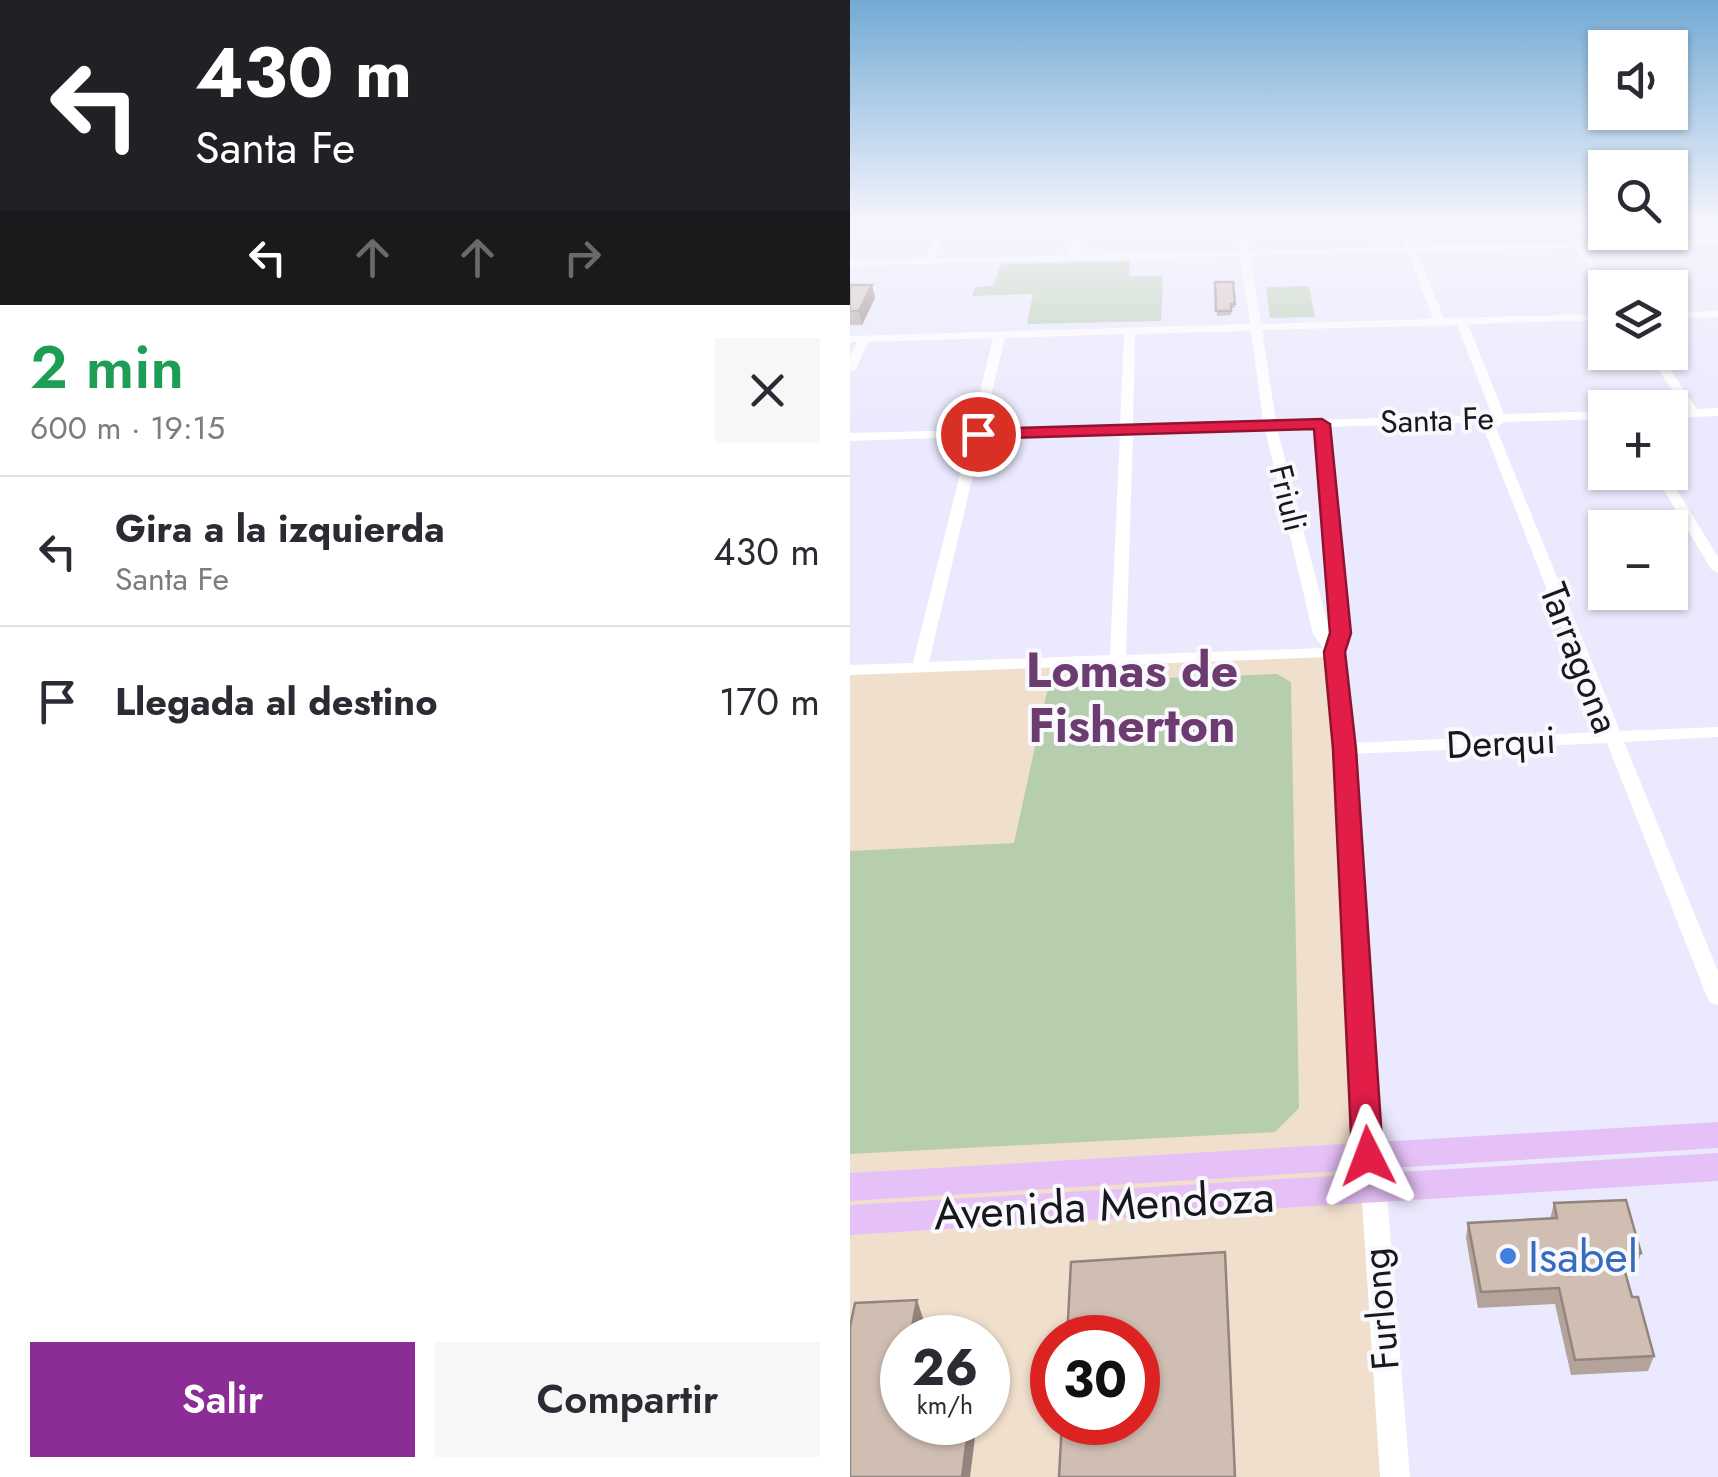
<!DOCTYPE html>
<html lang="es">
<head>
<meta charset="utf-8">
<style>
	body { margin:0; font-family:Jost,sans-serif; background:#f7f7f7; color:#2b2b33; height:100vh; display:flex; flex-direction:column; font-size:38px; white-space:nowrap }
	* { box-sizing:border-box; margin:0 }
	p { font-size:32px; color:#7c7c81 }
	.icon { flex:none; width:55px; height:55px; fill:none; stroke:currentColor; stroke-width:2; stroke-linecap:round; stroke-linejoin:round }
	.map { position:relative; flex:1; overflow:hidden }
	.sheet { display:flex; flex-direction:column; background:#fff; width:850px }
	.sheet>* { flex:none }
	.top-card { background:#202124; color:#fff; overflow:hidden }
	.tools { position:absolute; left:738px; top:30px; display:grid; gap:20px }
	.tools a { display:grid; place-items:center; width:100px; height:100px; border-radius:0px; background:#fff; box-shadow:0 2px 8px #0004; font-size:50px }
	.speed { position:absolute; left:30px; top:1315px; display:flex; gap:20px; font-size:50px; font-weight:700; text-align:center }
	.speed>* { display:grid; place-content:center; width:130px; height:130px; border-radius:50%; background:#fff; box-shadow:0 2px 8px #0004; line-height:1 }
	.speed small { font-size:25px; font-weight:400 }
	.speed .limit { border:15px solid #d22; background:#fff; color:#111 }
	.pin { position:absolute; display:grid; place-items:center; width:85px; height:85px; color:#fff; margin:-42px; border:5px solid #fff; border-radius:50%; box-shadow:0 2px 10px #0007 }
	.me { position:absolute; width:110px; margin:-55px; rotate:357deg; stroke-linejoin:round; filter:drop-shadow(0 0 8px #0008) }
	.turn { display:flex; align-items:center; gap:35px; height:210px; padding:0 30px; font-size:45px }
	.turn .icon { width:130px; height:130px; stroke-width:2.5 }
	.turn b { display:block; font-size:70px; line-height:85px }
	.lanes { display:flex; align-items:center; height:95px; padding:0 30px; background:#0003; justify-content:center; gap:50px; direction:ltr }
	.lanes .off { opacity:.35 }
	.round { display:grid; place-items:center; flex:none; width:105px; height:105px; border-radius:0px; background:#f7f7f7 }
	.head { display:flex; align-items:center; justify-content:space-between; height:170px; padding:0 30px }
	h1 { font-size:60px; font-weight:600; line-height:75px; color:#1e9e55 }
	.cta { display:flex; gap:20px; margin-top:auto; padding:20px 30px }
	.cta a { flex:1; height:115px; border-radius:0px; background:#8c2d97; color:#fff; font-size:40px; font-weight:600; line-height:115px; text-align:center }
	.cta a+a { background:#f7f7f7; color:#2b2b33 }
	ul { padding:0; list-style:none }
	li { display:flex; align-items:center; gap:30px; height:150px; padding:0 30px; border-top:2px solid #e1e1e2 }
	li div { flex:1 }
	li b { display:block; font-size:38px }
	li em { font-style:normal }
	main { display:flex; flex:1; min-height:0 }
	.map>svg:first-child { display:block }
	.industrial { fill:#f0dfcd; fill-rule:evenodd }
	.green { fill:#b7ceae }
	.lines { fill:none; stroke-linecap:round; stroke-linejoin:round }
	.minor { fill:#fff; fill-rule:evenodd }
	.major { fill:#e6c1f7; fill-rule:evenodd }
	.wall { fill:#b4a39a }
	.shaded-wall { fill:#92857d }
	.building { fill:#d1beb3; stroke:#92857d; stroke-width:2.5 }
	.route { fill:#e11d48; stroke:#92132f; stroke-width:2.5 }
	.shop-dot { fill:#3f7fe0; stroke:#f9f8fd; stroke-width:4 }
	.labels { text-anchor:middle; dominant-baseline:central; stroke-width:8; stroke-linejoin:round; paint-order:stroke }
	.far-street-label { font-size:32px; fill:#17171d; stroke:#f9f8fd }
	.street-label { font-size:38px; fill:#17171d; stroke:#f9f8fd }
	.near-street-label { font-size:45px; fill:#17171d; stroke:#f9f8fd }
	.near-shop-label { font-size:45px; fill:#366cbe; stroke:#f9f8fd; text-anchor:start }
	.district-label { font-size:48px; font-weight:bold; fill:#6c3c71; stroke:#f9f8fd }
</style>
</head>
<body>
<main>
<section class="sheet">
<div class="top-card">
<div class="turn"><svg class="icon" aria-label="left" viewBox="0 0 24 24"><path d="M17 20v-9H6M10 6l-5 5 5 5"/></svg><div><b>430 m</b>Santa Fe</div></div>
<div class="lanes"><svg class="icon" aria-label="left" viewBox="0 0 24 24"><path d="M17 20v-9H6M10 6l-5 5 5 5"/></svg><svg class="icon off" aria-label="ahead" viewBox="0 0 24 24"><path d="M12 20V5M6 11l6-6 6 6"/></svg><svg class="icon off" aria-label="ahead" viewBox="0 0 24 24"><path d="M12 20V5M6 11l6-6 6 6"/></svg><svg class="icon off" aria-label="right" viewBox="0 0 24 24"><path d="M7 20v-9h11M14 6l5 5-5 5"/></svg></div>
</div>
<div class="head"><div><h1>2 min</h1><p>600 m · 19:15</p></div><a class="round"><svg class="icon" aria-label="close" viewBox="0 0 24 24"><path d="M6 6l12 12M18 6L6 18"/></svg></a></div>
<ul>
<li><svg class="icon" aria-label="left" viewBox="0 0 24 24"><path d="M17 20v-9H6M10 6l-5 5 5 5"/></svg><div><b>Gira a la izquierda</b><p>Santa Fe</p></div><em>430 m</em></li>
<li><svg class="icon" aria-label="arrive" viewBox="0 0 24 24"><path d="M6 21V4h12l-3 4 3 4H6"/></svg><div><b>Llegada al destino</b></div><em>170 m</em></li>
</ul>
<div class="cta"><a>Salir</a><a>Compartir</a></div>
</section>
<div class="map">
<svg width="868" height="1477" viewBox="0 0 868 1477">
	<rect width="100%" height="100%" fill="#ebe9fd"/>
	<path class="industrial" d="M 484,652 L 545,1477 L 0,1477 L 0,670 ZM 52,1338 L 138,1338 L 138,1422 L 52,1422 ZM 202,1338 L 288,1338 L 288,1422 L 202,1422 Z"/>
	<g class="green">
		<path d="M 280,261 L 279,276 L 313,276 L 311,321 L 177,324 L 183,294 L 122,296 L 125,287 L 143,286 L 151,264 Z"/>
		<path d="M 459,286 L 465,317 L 420,318 L 416,287 Z"/>
		<path d="M 427,674 L 441,682 L 449,1108 L 425,1132 L 0,1154 L 0,851 L 164,843 L 199,682 Z"/>
	</g>
	<g class="lines">
		<g class="minor">
			<path d="M 90,220 L 100,220 L 85,258 L 219,255 L 226,220 L 236,220 L 229,255 L 390,251 L 385,220 L 395,220 L 399,250 L 556,247 L 545,220 L 555,220 L 565,246 L 721,243 L 705,220 L 715,220 L 730,242 L 868,239 L 868,245 L 734,248 L 762,288 L 755,288 L 755,291 L 725,248 L 567,252 L 594,318 L 755,314 L 755,320 L 618,324 L 654,414 L 755,411 L 755,419 L 654,422 L 646,428 L 770,731 L 868,727 L 868,737 L 774,742 L 868,971 L 868,1005 L 860,1003 L 857,997 L 757,743 L 501,754 L 560,1477 L 530,1477 L 479,694 L 479,657 L 0,675 L 0,665 L 63,663 L 119,437 L 0,441 L 0,433 L 121,430 L 143,338 L 18,342 L 6,369 L 0,372 L 0,356 L 7,342 L 0,342 L 0,336 L 400,324 L 390,256 L 0,266 L 0,260 L 76,258 ZM 558,252 L 583,319 L 411,324 L 400,256 ZM 607,325 L 642,415 L 426,421 L 412,330 ZM 401,331 L 413,421 L 283,425 L 285,334 ZM 274,334 L 270,425 L 133,429 L 155,338 ZM 638,422 L 633,427 L 753,732 L 500,743 L 495,670 L 498,633 L 478,427 ZM 466,427 L 482,633 L 481,637 L 427,428 ZM 415,429 L 463,634 L 473,648 L 276,655 L 283,433 ZM 270,433 L 260,655 L 79,662 L 132,437 Z"/>
			<path d="M 868,311 L 868,317 L 820,318 L 820,312 Z"/>
			<path d="M 797,352 L 808,352 L 847,409 L 868,408 L 868,416 L 820,418 L 820,410 L 835,410 Z"/>
			<path d="M 803,472 L 816,472 L 868,557 L 868,573 L 861,569 Z"/>
		</g>
		<g class="major">
			<path d="M 868,1122 L 868,1148 L 0,1201 L 0,1173 Z"/>
			<path d="M 868,1153 L 868,1181 L 0,1235 L 0,1205 Z"/>
		</g>
	</g>
	<g class="wall">
		<path d="M 365,282 L 385,304 L 385,308 L 381,308 L 381,315 L 367,316 Z"/>
		<path d="M 0,285 L 22,285 L 25,298 L 12,325 L 0,325 Z"/>
		<path d="M 704,1203 L 791,1253 L 786,1269 L 774,1269 L 782,1297 L 804,1356 L 798,1371 L 721,1375 L 705,1304 L 628,1308 L 616,1238 L 618,1223 L 700,1219 Z"/>
	</g>
	<g class="shaded-wall">
		<path d="M 22,285 L 25,298 L 12,325 L 9,311 Z"/>
		<path d="M 67,1300 L 73,1318 L 70,1338 L 60,1338 Z"/>
		<path d="M 119,1422 L 127,1422 L 120,1477 L 112,1477 Z"/>
	</g>
	<g class="building">
		<path d="M 365,282 L 383,282 L 385,304 L 381,304 L 381,311 L 366,311 Z"/>
		<path d="M 0,285 L 22,285 L 9,311 L 0,311 Z"/>
		<path d="M 776,1200 L 791,1253 L 770,1254 L 782,1297 L 788,1297 L 804,1356 L 725,1360 L 709,1288 L 631,1292 L 618,1223 L 707,1218 L 704,1203 Z"/>
		<path d="M 375,1252 L 385,1477 L 209,1477 L 212,1422 L 288,1422 L 288,1338 L 217,1338 L 221,1262 Z"/>
		<path d="M 67,1300 L 60,1338 L 52,1338 L 52,1422 L 119,1422 L 112,1477 L 0,1477 L 0,1327 L 5,1303 Z"/>
	</g>
	<linearGradient id="sky" x2="0" y2="1"><stop stop-color="#73aad4"/><stop offset="0.52" stop-color="#f6f5fe"/><stop offset="1" stop-color="#f6f5fe" stop-opacity="0"/></linearGradient>
	<rect width="868" height="427" fill="url(#sky)"/>
	<path class="route" d="M 472,419 L 480,424 L 501,633 L 495,652 L 506,749 L 533,1156 L 529,1165 L 518,1169 L 506,1165 L 502,1156 L 483,749 L 474,652 L 480,633 L 464,429 L 128,439 L 120,434 L 128,429 Z"/>
	<circle class="shop-dot" cx="658" cy="1256" r="10"/>
	<g class="labels">
		<g class="far-street-label">
			<text transform="translate(587 420) rotate(-2)">Santa Fe</text>
			<text transform="translate(438 498) rotate(76)">Friuli</text>
		</g>
		<g class="street-label">
			<text transform="translate(730 658) rotate(69)">Tarragona</text>
			<text transform="translate(651 742) rotate(-3)">Derqui</text>
			<text transform="translate(530 1309) rotate(-95)">Furlong</text>
		</g>
		<g class="near-street-label">
			<text transform="translate(254 1205) rotate(-3)">Avenida Mendoza</text>
		</g>
		<g class="near-shop-label">
			<text x="678" y="1256">Isabel</text>
		</g>
		<g class="district-label">
			<text x="282" y="670">Lomas de<tspan x="282" dy="55">Fisherton</tspan></text>
		</g>
	</g>
</svg>
<div class="tools">
<a><svg class="icon" aria-label="sound" viewBox="0 0 24 24"><path d="M4 9h4l5-4v14l-5-4H4zM17 9q2 3 0 6"/></svg></a>
<a><svg class="icon" aria-label="search" viewBox="0 0 24 24"><circle cx="10" cy="10" r="6"/><path d="M15 15l6 6"/></svg></a>
<a><svg class="icon" aria-label="layers" viewBox="0 0 24 24"><path d="M12 4l9 5-9 5-9-5zM3 14l9 5 9-5"/></svg></a>
<a>+</a>
<a>−</a>
</div>
<div class="speed"><div>26<small>km/h</small></div><div class="limit">30</div></div>
<div class="pin" style="left:128px;top:434px;background:#d93025"><svg class="icon" aria-label="arrive" viewBox="0 0 24 24"><path d="M6 21V4h12l-3 4 3 4H6"/></svg></div>
<svg class="me" style="left:518px;top:1156px" viewBox="-20 -20 40 40"><path d="M0-17L14 15 0 8-14 15z" fill="#e11d48" stroke="#fff" stroke-width="4"/></svg>
</div>
</main>
</body>
</html>
